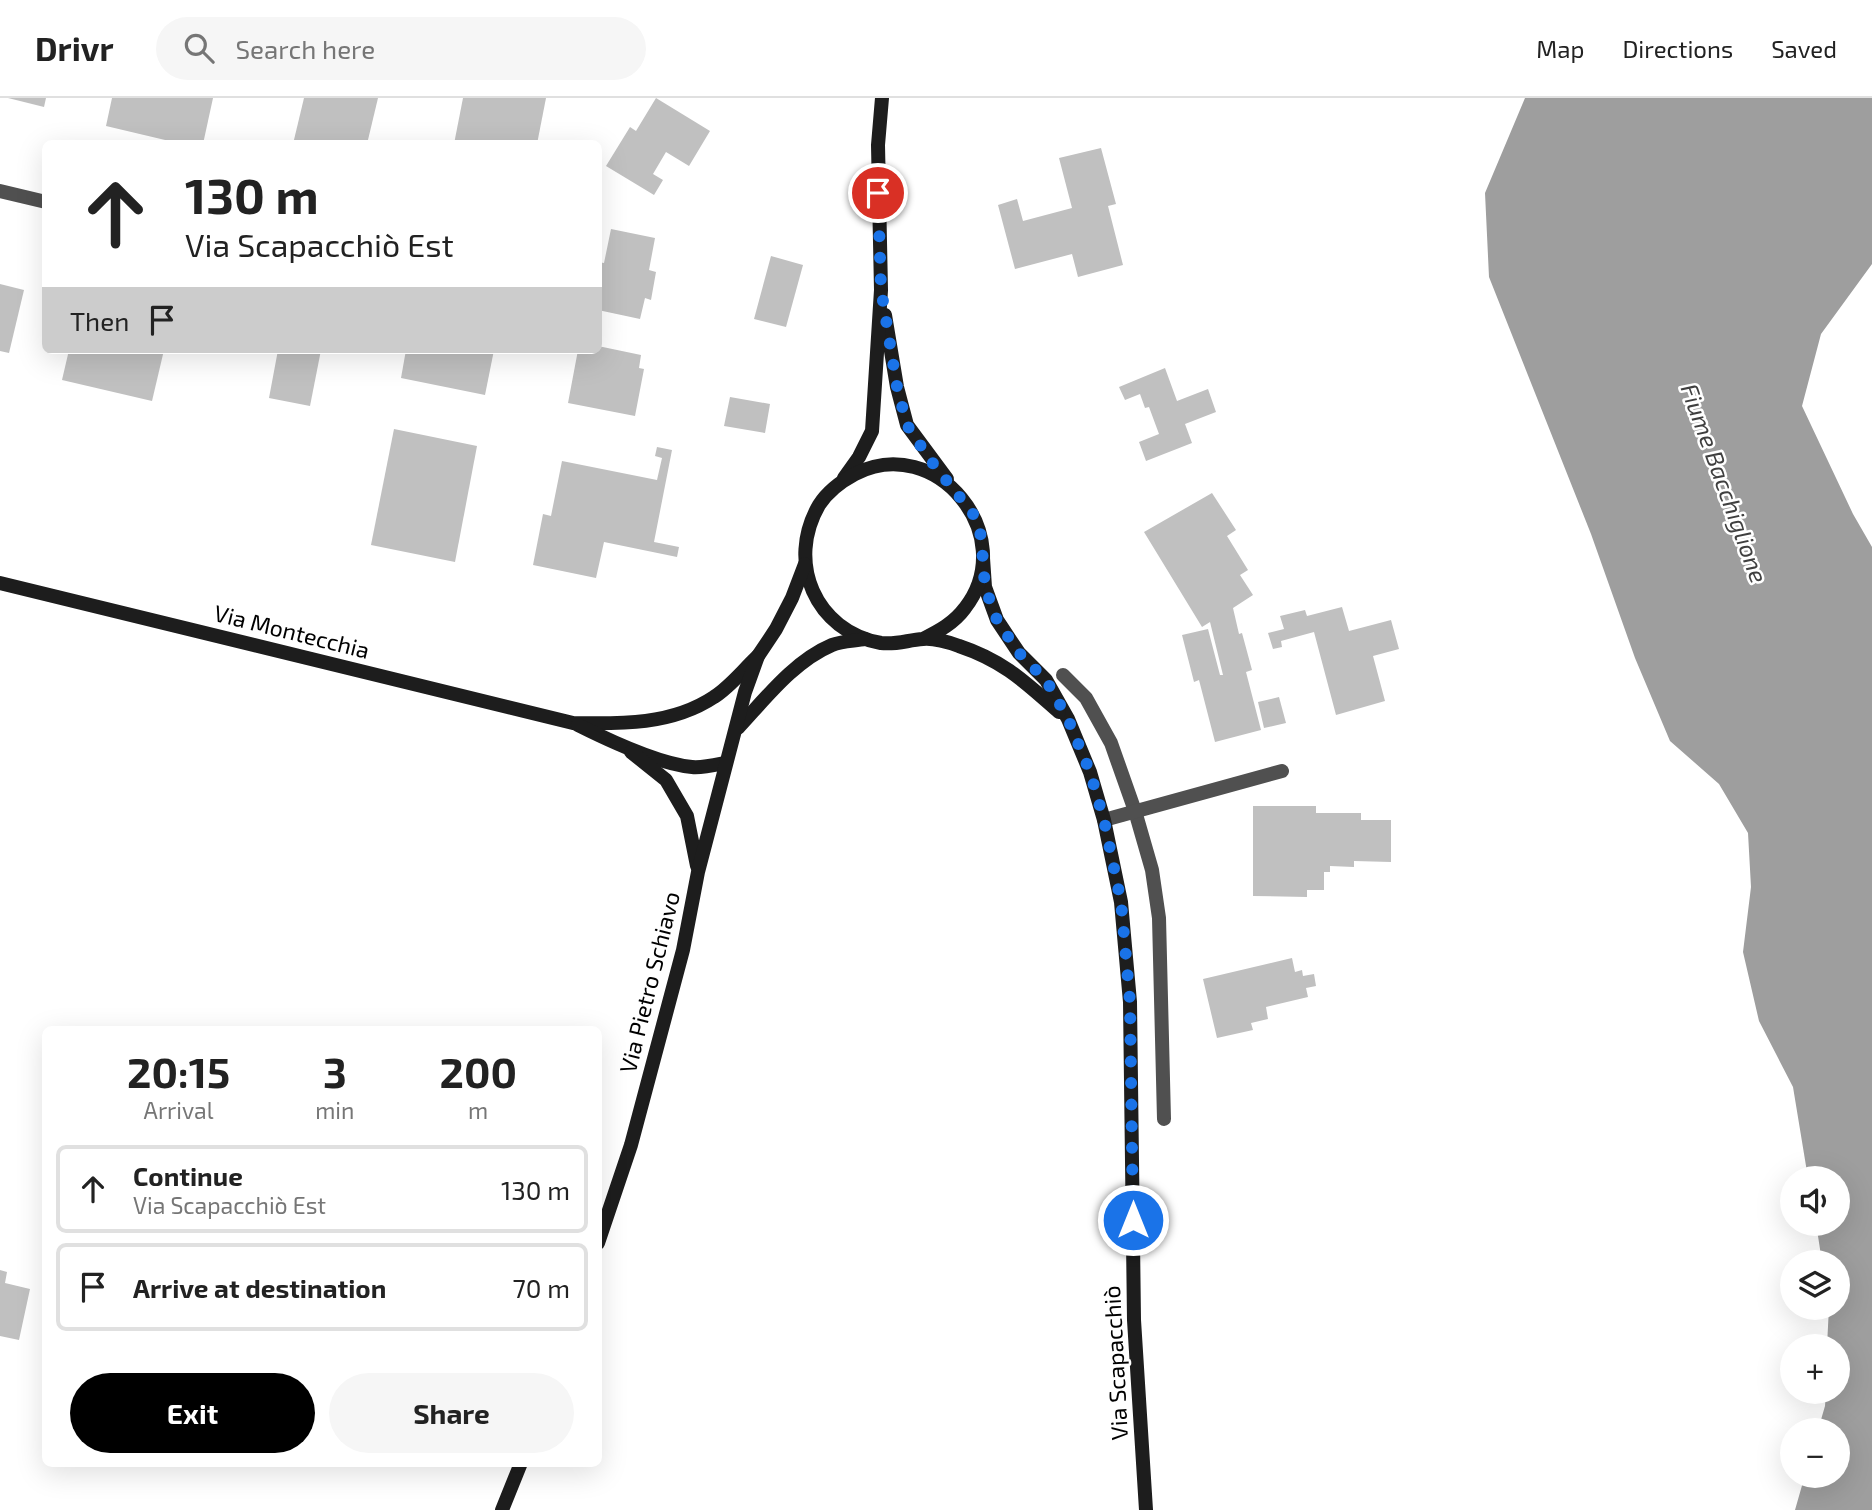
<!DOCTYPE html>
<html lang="en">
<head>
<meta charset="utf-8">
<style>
	body { margin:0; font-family:"Exo 2",sans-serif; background:#f6f6f6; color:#222; height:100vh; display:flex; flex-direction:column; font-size:26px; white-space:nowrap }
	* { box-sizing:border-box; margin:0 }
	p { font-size:23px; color:#767676 }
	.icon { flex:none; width:38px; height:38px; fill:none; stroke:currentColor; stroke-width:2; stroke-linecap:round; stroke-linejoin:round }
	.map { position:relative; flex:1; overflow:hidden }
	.drawer { position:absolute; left:42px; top:928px; width:560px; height:441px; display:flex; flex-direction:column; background:#fff; border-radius:10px; box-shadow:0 7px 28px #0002 }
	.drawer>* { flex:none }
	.hud { position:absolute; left:42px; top:42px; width:560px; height:214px; border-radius:10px; box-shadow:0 7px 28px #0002; background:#fff; color:#222; overflow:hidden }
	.buttons { position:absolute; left:1780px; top:1068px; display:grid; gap:14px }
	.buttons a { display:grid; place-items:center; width:70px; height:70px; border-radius:50%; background:#fff; box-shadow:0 7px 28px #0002; font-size:35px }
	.pin { position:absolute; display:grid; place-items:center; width:60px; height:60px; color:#fff; margin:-30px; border:4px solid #fff; border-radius:50%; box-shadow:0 2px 7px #0007 }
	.me { position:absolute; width:77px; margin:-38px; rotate:0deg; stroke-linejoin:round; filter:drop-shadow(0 0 5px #0008) }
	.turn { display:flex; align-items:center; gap:24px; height:147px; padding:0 28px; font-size:32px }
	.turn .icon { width:91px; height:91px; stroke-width:2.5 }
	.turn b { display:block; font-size:49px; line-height:60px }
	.then { display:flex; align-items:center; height:66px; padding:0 28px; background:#0003; gap:14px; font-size:26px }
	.eta { display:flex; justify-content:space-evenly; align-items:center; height:119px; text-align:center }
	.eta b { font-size:42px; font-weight:700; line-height:49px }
	.action { display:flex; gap:14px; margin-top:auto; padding:14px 28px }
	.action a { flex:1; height:80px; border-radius:42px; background:#000; color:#fff; font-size:28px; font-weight:700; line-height:80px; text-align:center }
	.action a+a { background:#f6f6f6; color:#222 }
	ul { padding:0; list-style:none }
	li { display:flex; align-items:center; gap:21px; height:88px; margin:0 14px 10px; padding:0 14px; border:4px solid #e0e0e0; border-radius:10px }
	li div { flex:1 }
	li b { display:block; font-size:26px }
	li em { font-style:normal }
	header { display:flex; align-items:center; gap:42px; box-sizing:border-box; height:98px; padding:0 35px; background:#fff; border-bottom:2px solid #e0e0e0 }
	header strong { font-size:33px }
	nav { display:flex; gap:38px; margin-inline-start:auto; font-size:24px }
	.search { width:490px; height:63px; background:#f6f6f6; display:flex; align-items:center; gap:18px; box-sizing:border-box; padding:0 24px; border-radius:38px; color:#767676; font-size:26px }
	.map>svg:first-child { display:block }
	.water { fill:#9e9e9e }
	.building { fill:#c0c0c0 }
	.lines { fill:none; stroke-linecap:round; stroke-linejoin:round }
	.lane { stroke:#505050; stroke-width:14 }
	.street { stroke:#505050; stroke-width:14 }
	.secondary { stroke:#1d1d1d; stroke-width:14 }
	.route { stroke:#1a73e8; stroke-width:12; stroke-dasharray:0 21.6 }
	.labels { text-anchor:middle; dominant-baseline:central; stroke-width:5; stroke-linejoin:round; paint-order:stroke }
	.street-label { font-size:23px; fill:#000; stroke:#fff }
	.water-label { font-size:24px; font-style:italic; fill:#3f3f3f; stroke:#fff }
</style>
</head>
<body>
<header>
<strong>Drivr</strong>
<div class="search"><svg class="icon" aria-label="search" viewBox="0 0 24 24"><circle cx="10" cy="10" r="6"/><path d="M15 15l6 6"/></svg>Search here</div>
<nav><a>Map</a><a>Directions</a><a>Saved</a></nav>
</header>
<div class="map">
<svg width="1872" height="1412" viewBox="0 0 1872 1412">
	<rect width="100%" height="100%" fill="#fff"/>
	<path class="water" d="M 1525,0 L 1872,0 L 1872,166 L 1821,236 L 1802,308 L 1853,416 L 1872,449 L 1872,1412 L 1795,1412 L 1805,1377 L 1838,1377 L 1838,1332 L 1818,1332 L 1825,1308 L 1826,1293 L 1838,1293 L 1838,1248 L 1827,1248 L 1829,1209 L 1838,1209 L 1838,1164 L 1822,1164 L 1816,1125 L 1838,1125 L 1838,1080 L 1808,1080 L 1793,989 L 1759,923 L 1743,854 L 1751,789 L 1748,735 L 1719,686 L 1670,643 L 1635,560 L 1591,436 L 1489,179 L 1485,95 Z"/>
	<g class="building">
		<path d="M 8,0 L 46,0 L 44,9 Z"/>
		<path d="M 112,0 L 213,0 L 203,46 L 182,46 L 106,28 Z"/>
		<path d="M 304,0 L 378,0 L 367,46 L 293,46 Z"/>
		<path d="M 463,0 L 546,0 L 537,46 L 454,46 Z"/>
		<path d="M 656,0 L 710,33 L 689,68 L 666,54 L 653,76 L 663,82 L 654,97 L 606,68 L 630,29 L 636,33 Z"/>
		<path d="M 1101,50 L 1116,106 L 1108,108 L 1123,167 L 1078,179 L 1072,156 L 1015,171 L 998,107 L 1017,101 L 1023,123 L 1072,110 L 1059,60 Z"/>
		<path d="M 611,131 L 655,140 L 649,172 L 656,174 L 651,202 L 645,200 L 640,221 L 598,212 L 598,164 L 604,165 Z"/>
		<path d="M 771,158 L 803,167 L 786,229 L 754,221 Z"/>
		<path d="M 0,186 L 24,192 L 9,255 L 0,253 Z"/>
		<path d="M 598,248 L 641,257 L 639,270 L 644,271 L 635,318 L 568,305 L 578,252 L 598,252 Z"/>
		<path d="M 69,252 L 164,252 L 152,303 L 62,282 Z"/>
		<path d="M 278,252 L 321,252 L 310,308 L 269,300 Z"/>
		<path d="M 406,252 L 494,252 L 485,297 L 401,280 Z"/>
		<path d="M 1165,270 L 1177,303 L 1208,291 L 1216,314 L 1185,326 L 1192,345 L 1146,363 L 1139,344 L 1159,336 L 1149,309 L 1145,310 L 1140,296 L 1125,302 L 1119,289 Z"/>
		<path d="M 730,299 L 770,306 L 765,335 L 724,328 Z"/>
		<path d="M 394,331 L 477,348 L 455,464 L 371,447 Z"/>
		<path d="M 657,349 L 672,352 L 654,444 L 679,449 L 677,459 L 604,444 L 596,480 L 533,467 L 543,416 L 551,418 L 562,363 L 657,382 L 662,360 L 655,358 Z"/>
		<path d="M 1212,395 L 1236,432 L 1227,438 L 1248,472 L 1240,477 L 1253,497 L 1233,510 L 1239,536 L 1242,535 L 1252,572 L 1246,574 L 1261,632 L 1215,644 L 1199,582 L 1194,584 L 1182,537 L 1208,531 L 1220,577 L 1223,577 L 1210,524 L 1202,529 L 1144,434 Z"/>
		<path d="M 1342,509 L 1349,533 L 1391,522 L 1399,551 L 1373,558 L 1385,603 L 1336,617 L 1314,534 L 1281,543 L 1282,549 L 1273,551 L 1268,535 L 1284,531 L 1280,518 L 1305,512 L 1307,518 Z"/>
		<path d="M 1279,599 L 1286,625 L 1264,630 L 1258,604 Z"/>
		<path d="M 1253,708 L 1316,708 L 1316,715 L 1361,715 L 1361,722 L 1391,722 L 1391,764 L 1354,763 L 1354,769 L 1330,768 L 1330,774 L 1324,774 L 1324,792 L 1307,792 L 1307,799 L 1253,798 Z"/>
		<path d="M 1292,860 L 1295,874 L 1302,872 L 1303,878 L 1314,876 L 1316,888 L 1306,890 L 1308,899 L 1266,909 L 1268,921 L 1251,925 L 1253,932 L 1217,940 L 1203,881 Z"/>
		<path d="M 0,1172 L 7,1174 L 5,1185 L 30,1191 L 19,1242 L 0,1238 Z"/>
	</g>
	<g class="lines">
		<path class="lane" d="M 1063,577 L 1086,600 L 1111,645 L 1135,713 L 1152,772 L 1159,820 L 1164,1021"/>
		<g class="street">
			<path d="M 0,93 L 46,104"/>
			<path d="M 1104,722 L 1282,673"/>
		</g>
		<g class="secondary">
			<path d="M 885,217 L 897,289 L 907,327 L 947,381"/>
			<path d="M 844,380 L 859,359 L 872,333 L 881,192 L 878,47 L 882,0"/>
			<path d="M 983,460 L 985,489 L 997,522 L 1019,555 L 1046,582 L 1068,621 L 1090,674 L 1104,722 L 1121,804 L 1130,904 L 1134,1222 L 1146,1412"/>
			<path d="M 0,485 L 573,625 C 621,626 672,627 714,599 C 730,589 744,571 758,558"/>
			<path d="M 923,541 C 939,533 954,525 965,510 C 1021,438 936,334 855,376 C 840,384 828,393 819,407 C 786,464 815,533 881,545 C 896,547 908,542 923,541 C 933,540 949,544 959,548 C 1004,563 1025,584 1059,614"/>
			<path d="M 578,627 C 608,642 658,666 692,669 C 702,670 715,667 725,665"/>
			<path d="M 738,630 C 765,601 794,563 832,547 C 842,543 855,543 865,541"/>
			<path d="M 631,654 L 666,682 L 687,718 L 697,768"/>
			<path d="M 598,1145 L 631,1047 L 683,852 L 698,774 L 745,594 L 758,558 L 776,531 L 792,500 L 805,466"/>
			<path d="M 502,1412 L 521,1365"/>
		</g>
	</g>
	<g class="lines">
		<path class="route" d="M 878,95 L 881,191 L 897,289 L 907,327 L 928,359 L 973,416 L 981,438 L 985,489 L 997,522 L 1019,555 L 1046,582 L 1068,621 L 1090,674 L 1104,722 L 1121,804 L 1130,904 L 1133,1122"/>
	</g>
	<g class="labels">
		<g class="street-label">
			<text transform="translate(292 533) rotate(14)">Via Montecchia</text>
			<text transform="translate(649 884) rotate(-76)">Via Pietro Schiavo</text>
			<text transform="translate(1115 1265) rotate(-93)">Via Scapacchiò</text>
		</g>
		<g class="water-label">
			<text transform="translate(1725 385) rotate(70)">Fiume Bacchiglione</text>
		</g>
	</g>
</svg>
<div class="buttons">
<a><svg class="icon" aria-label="sound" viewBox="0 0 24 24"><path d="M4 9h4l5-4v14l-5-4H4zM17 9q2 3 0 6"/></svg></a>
<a><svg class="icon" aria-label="layers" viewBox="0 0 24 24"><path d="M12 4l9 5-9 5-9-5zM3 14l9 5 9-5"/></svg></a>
<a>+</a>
<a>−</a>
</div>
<div class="pin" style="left:878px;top:95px;background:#d93025"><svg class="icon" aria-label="arrive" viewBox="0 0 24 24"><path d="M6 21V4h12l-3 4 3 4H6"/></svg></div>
<svg class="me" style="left:1133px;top:1122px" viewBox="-20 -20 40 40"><circle r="17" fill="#1a73e8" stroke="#fff" stroke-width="3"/><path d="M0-11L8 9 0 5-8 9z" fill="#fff"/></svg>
<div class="hud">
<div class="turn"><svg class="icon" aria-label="ahead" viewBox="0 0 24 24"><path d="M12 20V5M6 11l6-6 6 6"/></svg><div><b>130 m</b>Via Scapacchiò Est</div></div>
<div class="then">Then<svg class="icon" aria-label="arrive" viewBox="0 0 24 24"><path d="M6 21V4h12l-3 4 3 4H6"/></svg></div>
</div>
<section class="drawer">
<div class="eta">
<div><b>20:15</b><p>Arrival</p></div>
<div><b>3</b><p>min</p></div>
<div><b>200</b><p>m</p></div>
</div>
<ul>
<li><svg class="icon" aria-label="ahead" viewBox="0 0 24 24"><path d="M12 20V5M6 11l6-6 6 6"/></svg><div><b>Continue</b><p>Via Scapacchiò Est</p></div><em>130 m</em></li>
<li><svg class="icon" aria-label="arrive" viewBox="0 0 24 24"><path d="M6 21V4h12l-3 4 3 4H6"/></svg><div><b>Arrive at destination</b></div><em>70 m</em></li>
</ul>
<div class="action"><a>Exit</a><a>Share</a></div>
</section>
</div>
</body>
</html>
